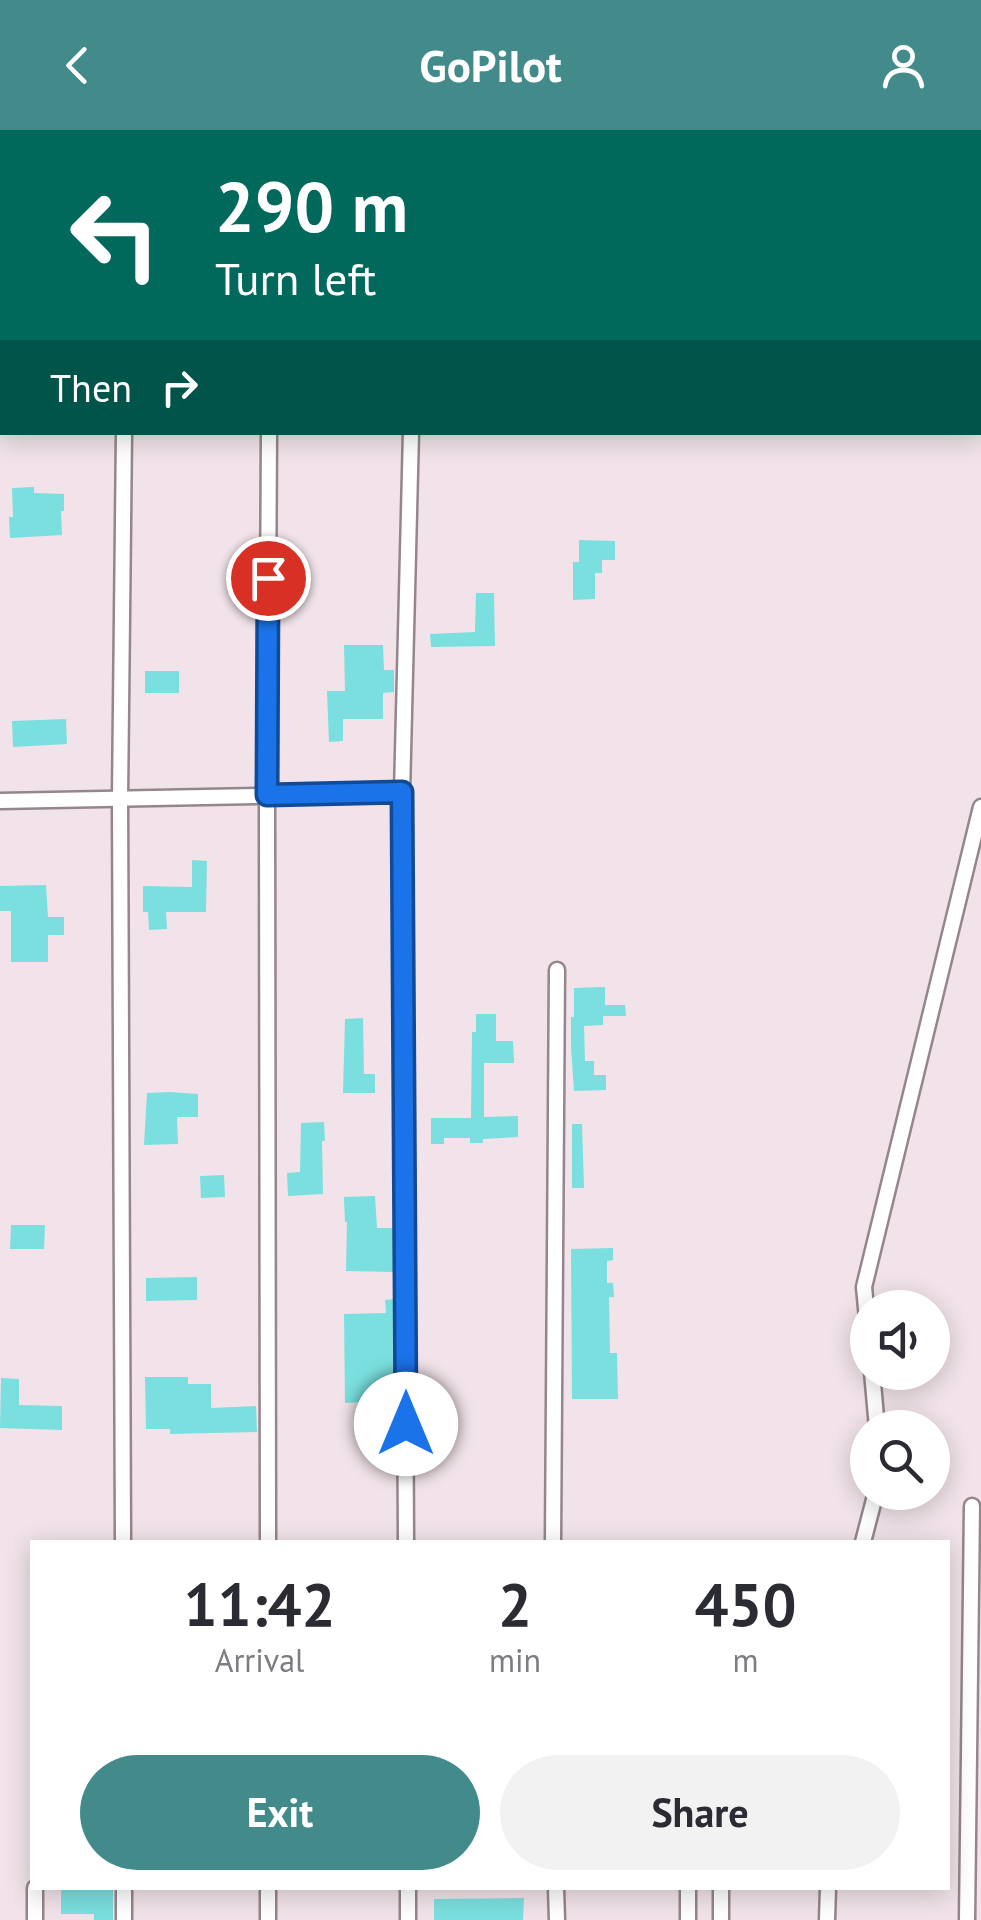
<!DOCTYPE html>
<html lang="en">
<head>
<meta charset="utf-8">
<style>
	body { margin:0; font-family:"PT Sans",sans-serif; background:#f2f2f3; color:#2b2b33; height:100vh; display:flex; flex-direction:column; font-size:38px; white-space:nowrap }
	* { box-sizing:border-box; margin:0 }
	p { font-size:32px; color:#7c7c81 }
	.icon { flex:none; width:55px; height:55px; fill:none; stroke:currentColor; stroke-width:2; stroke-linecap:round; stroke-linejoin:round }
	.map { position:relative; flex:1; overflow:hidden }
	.sheet { position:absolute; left:30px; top:1410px; width:920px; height:350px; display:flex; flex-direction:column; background:#fff; border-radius:0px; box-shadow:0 5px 25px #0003 }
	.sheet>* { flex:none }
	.top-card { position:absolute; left:0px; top:0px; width:982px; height:305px; box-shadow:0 5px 25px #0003; background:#00695c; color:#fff; overflow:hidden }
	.tools { position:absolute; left:850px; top:1160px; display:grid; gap:20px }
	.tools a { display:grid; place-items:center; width:100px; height:100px; border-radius:50%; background:#fff; box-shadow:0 5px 25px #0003; font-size:50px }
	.pin { position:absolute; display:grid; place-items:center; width:85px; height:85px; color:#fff; margin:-42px; border:5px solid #fff; border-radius:50%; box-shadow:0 2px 10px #0007 }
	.me { position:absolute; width:110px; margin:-55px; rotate:0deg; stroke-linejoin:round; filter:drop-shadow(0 0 8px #0008) }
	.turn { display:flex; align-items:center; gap:35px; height:210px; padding:0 50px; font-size:45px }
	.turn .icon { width:130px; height:130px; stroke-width:2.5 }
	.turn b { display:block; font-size:70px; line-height:85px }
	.then { display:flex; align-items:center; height:95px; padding:0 50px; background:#0003; gap:20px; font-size:38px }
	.eta { display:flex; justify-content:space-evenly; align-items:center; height:170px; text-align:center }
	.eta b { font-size:60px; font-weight:800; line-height:70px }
	.button { display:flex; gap:20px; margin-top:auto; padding:20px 50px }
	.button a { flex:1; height:115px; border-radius:60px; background:#438b8b; color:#fff; font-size:40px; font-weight:800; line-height:115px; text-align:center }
	.button a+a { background:#f2f2f3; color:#2b2b33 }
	header { display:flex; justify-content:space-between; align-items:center; height:130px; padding:0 50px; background:#438b8b; color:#fff; font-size:45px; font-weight:800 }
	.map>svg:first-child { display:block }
	.building { fill:#7bdfdf }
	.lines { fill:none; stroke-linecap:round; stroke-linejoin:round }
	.street-casing { stroke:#94878c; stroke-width:19 }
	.street { stroke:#fff; stroke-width:14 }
	.route-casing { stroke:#114b97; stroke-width:25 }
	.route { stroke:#1a73e8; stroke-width:18 }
</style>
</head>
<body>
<header><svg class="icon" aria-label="back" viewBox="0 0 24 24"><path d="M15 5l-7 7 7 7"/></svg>GoPilot<svg class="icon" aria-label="person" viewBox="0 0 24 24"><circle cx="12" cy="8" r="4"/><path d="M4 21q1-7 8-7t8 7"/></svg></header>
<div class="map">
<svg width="981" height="1790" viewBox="0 0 981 1790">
	<rect width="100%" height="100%" fill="#f1e3e9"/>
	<g class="building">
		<path d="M 34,357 L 34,363 L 64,364 L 64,381 L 61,381 L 62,405 L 10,408 L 9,387 L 13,387 L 12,358 Z"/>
		<path d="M 579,410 L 615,411 L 615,430 L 602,430 L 602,443 L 595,443 L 595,469 L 573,470 L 573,432 L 579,432 Z"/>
		<path d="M 476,463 L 494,463 L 495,516 L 431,517 L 430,504 L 475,502 Z"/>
		<path d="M 344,515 L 383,515 L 384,540 L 394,540 L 394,562 L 383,563 L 383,589 L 343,589 L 343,611 L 329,612 L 327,561 L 345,561 Z"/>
		<rect x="145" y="541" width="34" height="22"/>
		<path d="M 66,589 L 67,614 L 13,617 L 12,591 Z"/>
		<path d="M 192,730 L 207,731 L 206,782 L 166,782 L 167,799 L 149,800 L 148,782 L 143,782 L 143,756 L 192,757 Z"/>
		<path d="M 46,755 L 48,787 L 64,787 L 64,805 L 48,805 L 48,832 L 11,832 L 11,781 L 0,781 L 0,756 Z"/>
		<path d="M 605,857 L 605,875 L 625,875 L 626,886 L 603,886 L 603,895 L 584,896 L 585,931 L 594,931 L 594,945 L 606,945 L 606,960 L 574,961 L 571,917 L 571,887 L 574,887 L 574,858 Z"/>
		<path d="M 476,884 L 496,884 L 496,911 L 513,911 L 514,933 L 484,933 L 484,987 L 518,986 L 518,1007 L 483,1009 L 483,1013 L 470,1013 L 470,1008 L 444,1008 L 444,1014 L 431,1014 L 431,988 L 471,988 L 472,902 L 476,902 Z"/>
		<path d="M 363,888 L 364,944 L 375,944 L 375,963 L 343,963 L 345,889 Z"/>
		<path d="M 170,962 L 198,964 L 198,987 L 177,987 L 178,1014 L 144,1015 L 147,963 Z"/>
		<path d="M 324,992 L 325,1011 L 322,1011 L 323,1064 L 288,1066 L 287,1043 L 300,1042 L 301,993 Z"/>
		<path d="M 572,994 L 582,994 L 584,1058 L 572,1058 Z"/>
		<path d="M 224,1045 L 225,1067 L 201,1068 L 200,1046 Z"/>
		<path d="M 375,1066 L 377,1098 L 394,1098 L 394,1142 L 346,1141 L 347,1092 L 345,1092 L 344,1067 Z"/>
		<path d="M 11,1095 L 45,1095 L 44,1119 L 10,1119 Z"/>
		<path d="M 613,1118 L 613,1130 L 607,1131 L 607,1153 L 613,1153 L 614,1167 L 609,1167 L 610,1223 L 617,1223 L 618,1269 L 572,1269 L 571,1119 Z"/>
		<path d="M 197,1147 L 197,1170 L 146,1171 L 146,1148 Z"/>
		<path d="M 394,1169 L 395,1273 L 387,1273 L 387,1271 L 345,1273 L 344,1184 L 386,1183 L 385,1170 Z"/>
		<path d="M 145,1247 L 188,1247 L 188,1254 L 211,1254 L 211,1278 L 256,1276 L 257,1302 L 170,1304 L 170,1299 L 146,1299 Z"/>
		<path d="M 1,1248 L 19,1249 L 19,1275 L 62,1276 L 62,1300 L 0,1298 Z"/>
		<path d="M 61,1758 L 113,1758 L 113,1790 L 94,1790 L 94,1784 L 61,1784 Z"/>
		<path d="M 524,1768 L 523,1790 L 434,1790 L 434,1769 Z"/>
	</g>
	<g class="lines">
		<defs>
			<g id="street">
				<path d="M 0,671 L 402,663"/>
				<path d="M 868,1199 L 864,1157 L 981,677"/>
				<path d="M 872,1242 L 877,1298"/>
				<path d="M 123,1412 L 120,668 L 124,302"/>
				<path d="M 268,1412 L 267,665 L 269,302"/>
				<path d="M 406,1412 L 402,663 L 411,302"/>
				<path d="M 553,1412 L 557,840"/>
				<path d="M 863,1412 L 876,1362"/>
				<path d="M 35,1758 L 35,1790"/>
				<path d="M 124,1758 L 124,1790"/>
				<path d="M 268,1758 L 268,1790"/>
				<path d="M 408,1758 L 408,1790"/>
				<path d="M 556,1758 L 557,1790"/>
				<path d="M 688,1790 L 688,1758"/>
				<path d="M 721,1790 L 721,1758"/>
				<path d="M 827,1790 L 828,1758"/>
				<path d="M 967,1790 L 972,1376"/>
			</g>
		</defs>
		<use href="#street" class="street-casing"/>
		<use href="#street" class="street"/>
	</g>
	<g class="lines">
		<defs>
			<path id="route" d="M 268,448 L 267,665 L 402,662 L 406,1294"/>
		</defs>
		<use href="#route" class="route-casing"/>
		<use href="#route" class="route"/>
	</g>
</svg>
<div class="tools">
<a><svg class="icon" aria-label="sound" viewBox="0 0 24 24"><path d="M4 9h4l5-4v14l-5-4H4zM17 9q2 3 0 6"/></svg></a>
<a><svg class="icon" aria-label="search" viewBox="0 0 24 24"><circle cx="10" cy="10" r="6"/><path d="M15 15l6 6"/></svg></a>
</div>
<div class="pin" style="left:268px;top:448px;background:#d93025"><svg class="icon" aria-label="arrive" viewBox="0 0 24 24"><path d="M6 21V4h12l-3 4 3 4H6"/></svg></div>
<svg class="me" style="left:406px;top:1294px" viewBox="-20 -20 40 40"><circle r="19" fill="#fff"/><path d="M0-13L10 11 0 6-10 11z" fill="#1a73e8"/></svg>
<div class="top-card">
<div class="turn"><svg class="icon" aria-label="left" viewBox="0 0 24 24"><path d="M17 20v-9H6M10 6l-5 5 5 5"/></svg><div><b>290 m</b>Turn left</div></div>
<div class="then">Then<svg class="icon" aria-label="right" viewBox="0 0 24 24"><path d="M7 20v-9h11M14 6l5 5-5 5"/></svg></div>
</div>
<section class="sheet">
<div class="eta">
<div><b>11:42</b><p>Arrival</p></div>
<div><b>2</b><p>min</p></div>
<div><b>450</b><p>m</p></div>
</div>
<div class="button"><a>Exit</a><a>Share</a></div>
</section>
</div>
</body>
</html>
